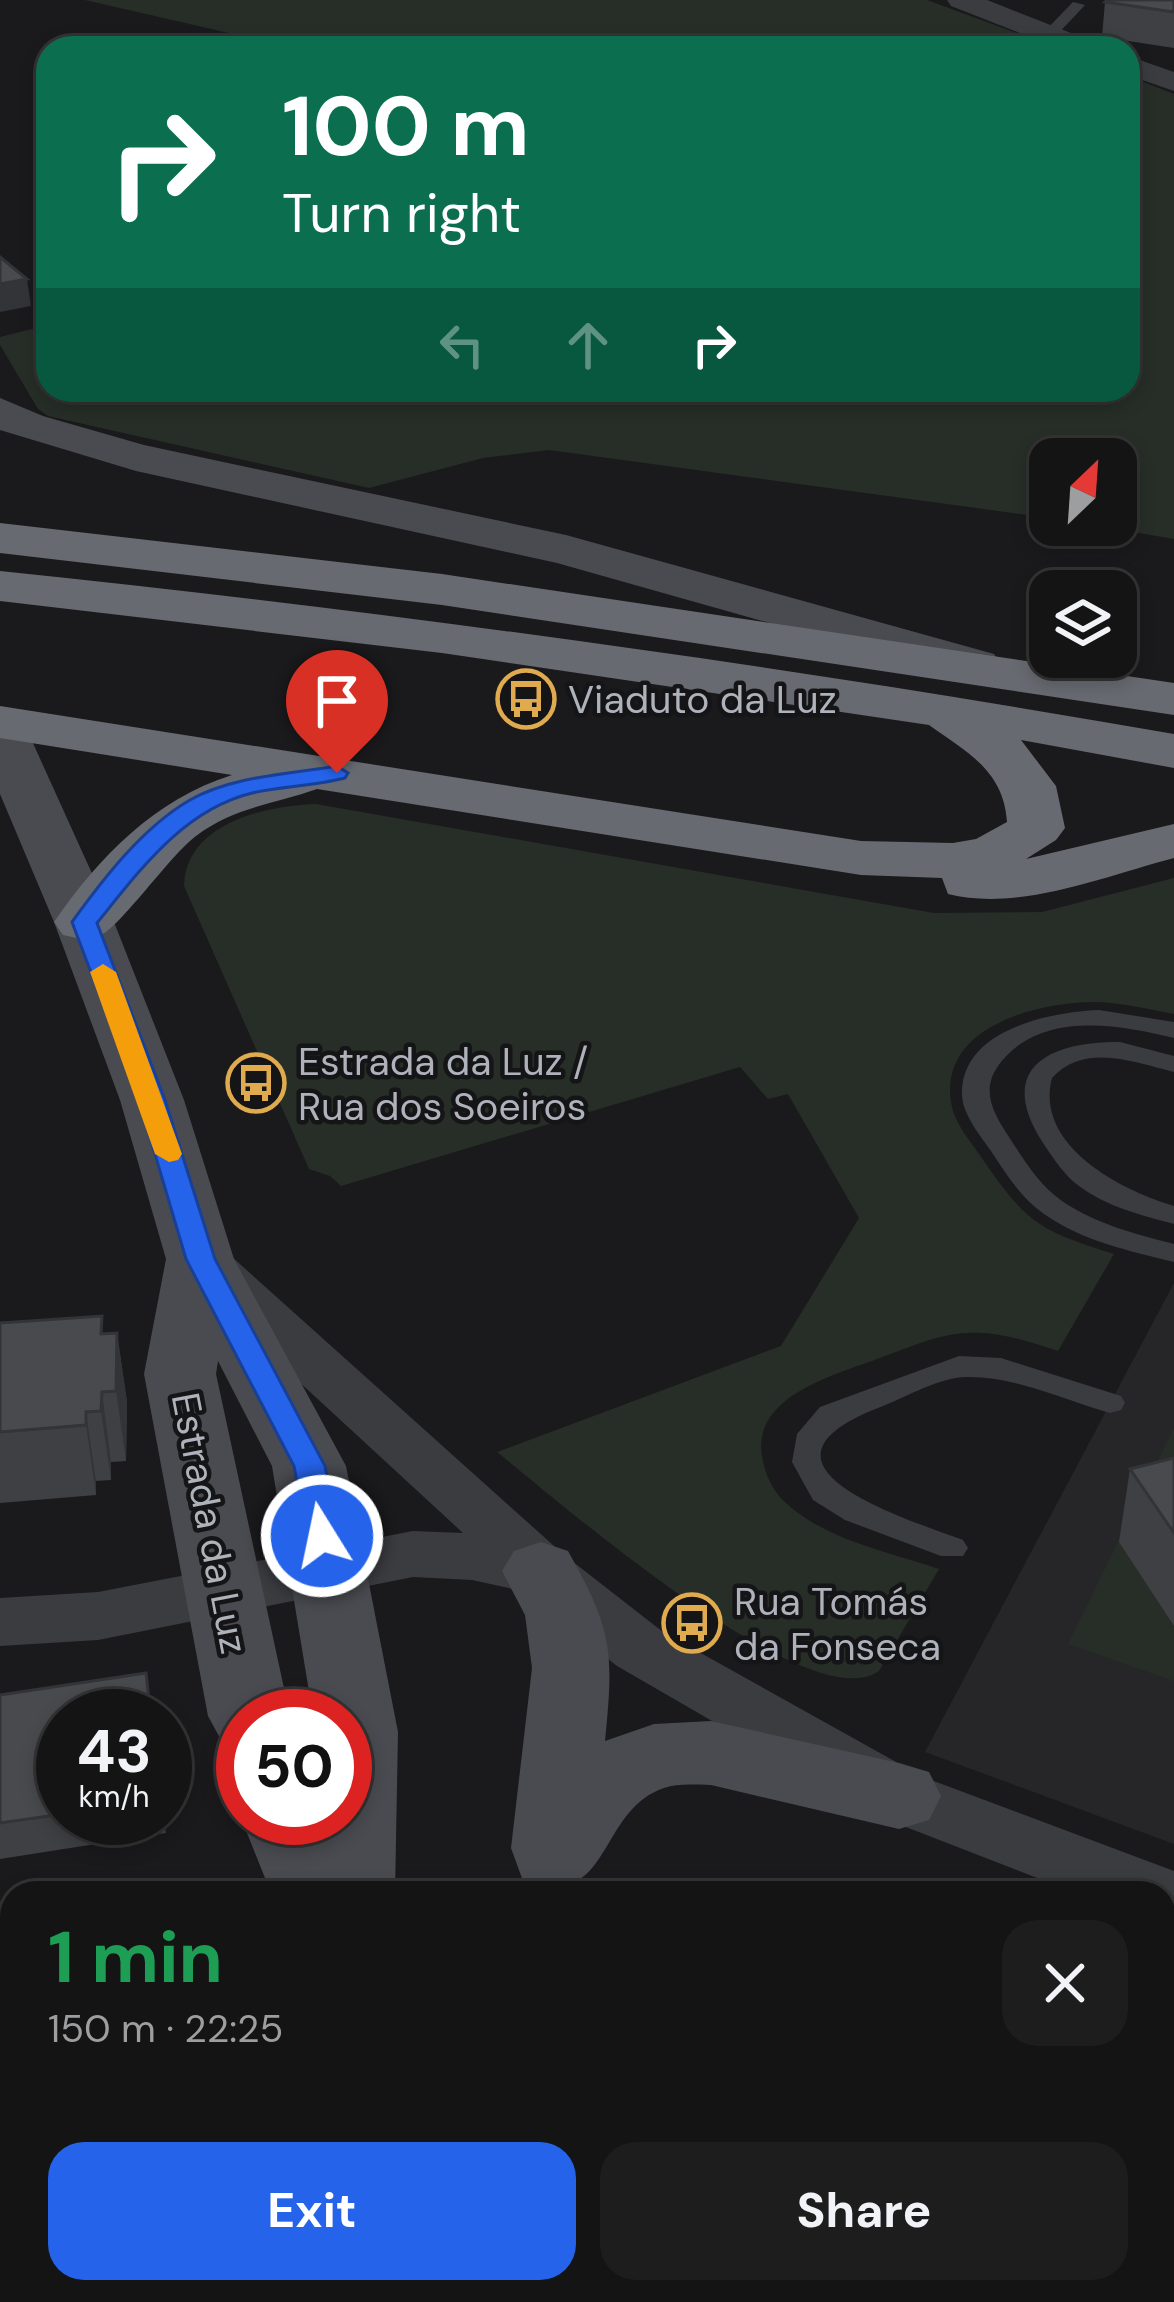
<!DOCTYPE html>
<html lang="en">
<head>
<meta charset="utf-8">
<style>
	body { margin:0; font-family:"DM Sans",sans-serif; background:#1d1d1e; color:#f1f3f6; height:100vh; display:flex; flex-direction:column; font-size:45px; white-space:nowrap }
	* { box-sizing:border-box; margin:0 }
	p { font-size:39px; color:#9d9ea0 }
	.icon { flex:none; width:66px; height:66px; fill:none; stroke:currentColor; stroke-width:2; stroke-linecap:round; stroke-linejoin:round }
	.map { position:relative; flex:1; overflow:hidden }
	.drawer { position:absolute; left:0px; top:1881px; width:1176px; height:423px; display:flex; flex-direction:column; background:#141415; border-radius:36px 36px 0 0; box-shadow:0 6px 18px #0003,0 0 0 3px #333334 }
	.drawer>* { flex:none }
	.banner { position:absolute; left:36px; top:36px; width:1104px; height:366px; border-radius:36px; box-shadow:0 6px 18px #0003,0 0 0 3px #333334; background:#0b6e4f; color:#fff; overflow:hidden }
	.needle { width:78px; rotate:25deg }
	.controls { position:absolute; left:1029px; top:438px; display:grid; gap:24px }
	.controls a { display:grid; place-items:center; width:108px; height:108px; border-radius:24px; background:#141415; box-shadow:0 6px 18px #0003,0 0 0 3px #333334; font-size:60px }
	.speed { position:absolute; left:36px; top:1689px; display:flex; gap:24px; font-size:60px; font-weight:700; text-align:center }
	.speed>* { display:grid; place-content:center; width:156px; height:156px; border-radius:50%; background:#141415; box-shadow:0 6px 18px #0003,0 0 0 3px #333334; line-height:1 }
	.speed small { font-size:30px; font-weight:400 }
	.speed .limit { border:18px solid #d22; background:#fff; color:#111 }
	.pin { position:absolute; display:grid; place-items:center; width:102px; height:102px; color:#fff; margin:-123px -51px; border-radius:50% 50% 50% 0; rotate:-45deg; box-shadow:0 0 12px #0007 }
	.pin .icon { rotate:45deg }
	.me { position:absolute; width:132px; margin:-66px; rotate:350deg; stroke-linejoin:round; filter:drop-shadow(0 0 9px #0008) }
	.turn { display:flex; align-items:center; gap:42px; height:252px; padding:0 48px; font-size:54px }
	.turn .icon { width:156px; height:156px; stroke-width:2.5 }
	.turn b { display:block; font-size:84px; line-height:102px }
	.lanes { display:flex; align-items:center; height:114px; padding:0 48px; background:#0003; justify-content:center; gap:60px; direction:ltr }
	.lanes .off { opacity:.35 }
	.round { display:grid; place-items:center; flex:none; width:126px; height:126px; border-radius:36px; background:#1d1d1e }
	.headline { display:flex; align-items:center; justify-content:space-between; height:204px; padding:0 48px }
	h1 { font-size:72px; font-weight:700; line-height:90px; color:#1e9e55 }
	.action { display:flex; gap:24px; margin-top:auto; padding:24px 48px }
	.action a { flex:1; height:138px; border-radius:36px; background:#2563eb; color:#fff; font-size:48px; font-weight:700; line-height:138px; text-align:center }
	.action a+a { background:#1d1d1e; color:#f1f3f6 }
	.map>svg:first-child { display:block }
	.built { fill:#262629 }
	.green { fill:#262e27 }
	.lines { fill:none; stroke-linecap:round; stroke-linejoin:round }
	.lane { fill:#3b3c40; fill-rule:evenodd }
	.street { fill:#3b3c40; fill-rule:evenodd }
	.secondary { fill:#494b50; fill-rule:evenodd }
	.highway { fill:#686a71; fill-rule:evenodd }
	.wall { fill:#3f4043 }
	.shaded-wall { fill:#333437 }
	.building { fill:#494a4e; stroke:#333437; stroke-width:3 }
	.route { fill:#2563eb; stroke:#184099; stroke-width:3 }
	.slow { fill:#f59e0b }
	.labels { text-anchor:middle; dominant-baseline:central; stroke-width:9; stroke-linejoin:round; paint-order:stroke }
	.poi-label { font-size:39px; fill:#aeb2ba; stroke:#151517; text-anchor:start }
	.street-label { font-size:39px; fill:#aeb2ba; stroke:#151517 }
</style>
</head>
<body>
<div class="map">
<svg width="1174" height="2302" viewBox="0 0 1174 2302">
	<rect width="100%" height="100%" fill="#1a1a1c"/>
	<path class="built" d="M 1174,1283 L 1174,1844 L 925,1752 Z"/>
	<g class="green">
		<path d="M 85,0 L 927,0 L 1057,48 L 213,48 L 233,34 Z"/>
		<path d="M 1128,76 L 1174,94 L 1174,539 L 1092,525 L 1116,525 L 1116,459 L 1050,459 L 1050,518 L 549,450 L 483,458 L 369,488 L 48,416 L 38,409 L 0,345 L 0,337 L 48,325 L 48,390 L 1128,390 Z"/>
		<path d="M 316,804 L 934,913 L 1042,912 L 1174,878 L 1174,1014 C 1147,1009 1120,1002 1092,1002 C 1033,1003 935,1029 952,1107 C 956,1125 969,1139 979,1154 C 1026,1222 1035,1229 1114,1254 L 1058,1351 C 1029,1342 1000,1331 968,1333 C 937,1334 908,1348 880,1358 C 838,1374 752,1395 762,1456 C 765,1474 772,1491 787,1504 C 827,1540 889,1552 939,1569 L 879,1671 C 810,1721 556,1499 497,1452 L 781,1346 L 859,1218 L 788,1094 L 768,1099 L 740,1067 L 341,1186 L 330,1176 L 309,1169 L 184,886 C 186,823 264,806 316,804 Z"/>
		<path d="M 1174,1428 L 1174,1681 L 1068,1644 Z"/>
	</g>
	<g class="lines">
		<g class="lane">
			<path d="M 1073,2 L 1085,5 L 1054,38 L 1044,38 L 1044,32 Z"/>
			<path d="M 1099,1010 L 1174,1022 L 1174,1038 C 1118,1024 1042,1011 1001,1062 C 979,1089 993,1112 1009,1137 C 1024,1160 1039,1185 1062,1201 C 1096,1224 1135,1234 1174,1244 L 1174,1262 C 1130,1251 1082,1241 1044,1214 C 1021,1198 1006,1174 991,1151 C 980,1135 962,1114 962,1094 C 961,1029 1051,1012 1099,1010 Z"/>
			<path d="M 1120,1042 L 1174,1056 L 1174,1072 C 1135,1062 1084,1042 1052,1078 C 1034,1146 1122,1191 1174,1206 L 1174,1224 C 1141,1215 1107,1207 1079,1186 C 1064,1175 1054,1159 1043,1143 C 995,1069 1048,1041 1120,1042 Z"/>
			<path d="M 959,1356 L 1001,1358 L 1121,1396 L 1125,1403 L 1121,1410 L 1110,1413 C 1064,1400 1018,1377 969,1377 C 942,1376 908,1396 883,1406 C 729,1464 901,1517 963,1540 L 968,1548 L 963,1556 L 941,1556 L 845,1520 L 813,1500 L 792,1462 L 797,1434 L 820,1407 Z"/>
		</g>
		<g class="street">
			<path d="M 947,0 L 987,0 L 1094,42 L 1099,48 L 1058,48 L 951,6 Z"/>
			<path d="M 1128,56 L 1174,72 L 1174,91 L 1128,75 Z"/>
			<path d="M 211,1250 L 231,1256 L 563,1554 L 663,1632 L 923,1777 L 1174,1871 L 1174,1915 L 1164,1919 L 1164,1893 L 1076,1893 L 875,1815 L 617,1666 L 522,1591 L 472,1580 L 413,1577 L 98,1640 L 0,1646 L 0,1598 L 98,1592 L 413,1531 L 463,1533 L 191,1282 L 183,1269 L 191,1256 Z"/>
		</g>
		<g class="secondary">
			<path d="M 0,398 L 43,416 L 144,445 L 566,535 L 994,654 L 1001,665 L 994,676 L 975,681 L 557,563 L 136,471 L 0,430 Z"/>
			<path d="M 0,714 L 19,718 L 27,730 L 114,922 L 184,1100 L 234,1259 L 346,1466 L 398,1732 L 395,1893 L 271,1893 L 241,1818 L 243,1814 L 243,1818 L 345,1818 L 345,1716 L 313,1716 L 272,1466 L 218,1361 L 216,1374 L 290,1716 L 243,1716 L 243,1746 L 220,1738 L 208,1716 L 144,1374 L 166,1259 L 120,1100 L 54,922 L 0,794 Z"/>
			<path d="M 541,1542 L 568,1551 C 613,1631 614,1651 605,1741 L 654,1724 L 711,1721 L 899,1763 L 929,1772 L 941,1796 L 929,1820 L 899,1829 L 711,1785 C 696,1785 678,1783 664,1788 C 596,1811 613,1912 523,1881 L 511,1848 L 532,1668 L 525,1615 L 502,1571 L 514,1551 Z"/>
			<path d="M 379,2292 L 477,2292 L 473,2302 L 375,2302 Z"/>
		</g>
		<g class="highway">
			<path d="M 0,523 L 442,574 L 1174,683 L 1174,715 L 442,605 L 0,553 Z"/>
			<path d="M 0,571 C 394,612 785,666 1174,734 L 1174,768 L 1021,740 L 1056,786 L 1065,828 L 1056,840 L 1026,859 L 1174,824 L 1174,858 C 1105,876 1019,912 948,894 L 942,878 L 861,875 L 317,789 C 275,804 234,807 196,836 C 170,855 120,928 99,936 C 86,941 76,938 63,935 L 54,922 C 99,857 155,799 232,775 L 0,738 L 0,706 L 861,841 L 953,843 L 976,839 L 1007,822 C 1004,771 967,752 929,725 L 442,653 L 0,601 Z"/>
		</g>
	</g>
	<g class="wall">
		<path d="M 1174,0 L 1174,48 L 1102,37 L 1105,2 Z"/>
		<path d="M 0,1323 L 104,1334 L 117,1333 L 127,1402 L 126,1461 L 111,1462 L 111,1480 L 96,1481 L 96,1495 L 0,1503 Z"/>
		<path d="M 1174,1458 L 1174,1626 L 1119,1542 L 1130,1469 Z"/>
		<path d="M 0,1695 L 63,1716 L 63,1818 L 164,1818 L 166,1833 L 0,1859 Z"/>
		<path d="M 1164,1928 L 1174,1932 L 1174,2164 L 1164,2160 Z"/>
		<path d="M 12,2099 L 12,2292 L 186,2292 L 187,2302 L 0,2302 L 0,2101 Z"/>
		<path d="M 696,2292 L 920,2292 L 923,2302 L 698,2302 Z"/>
	</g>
	<g class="shaded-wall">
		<path d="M 27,279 L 31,306 L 0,312 L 0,284 Z"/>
		<path d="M 117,1333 L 127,1402 L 126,1461 L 116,1391 Z"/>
		<path d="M 102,1392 L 111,1462 L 111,1480 L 101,1411 Z"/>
		<path d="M 86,1412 L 96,1481 L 96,1495 L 86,1425 Z"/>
	</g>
	<g class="building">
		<path d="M 1107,0 L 1174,0 L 1174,12 L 1105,2 Z"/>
		<path d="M 0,257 L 27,279 L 0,284 Z"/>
		<path d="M 102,1316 L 101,1334 L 117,1333 L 116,1391 L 102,1392 L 101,1411 L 86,1412 L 86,1425 L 0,1432 L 0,1323 Z"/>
		<path d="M 1174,1458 L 1174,1533 L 1130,1469 Z"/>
		<path d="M 146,1673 L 151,1716 L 63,1716 L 63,1814 L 0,1823 L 0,1695 Z"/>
		<path d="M 1164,1928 L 1174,1932 L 1174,2087 L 1164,2083 Z"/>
		<path d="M 12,2099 L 12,2265 L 0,2267 L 0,2101 Z"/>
		<path d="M 717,2292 L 920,2292 L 923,2302 L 720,2302 Z"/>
	</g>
	<path class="route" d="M 337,766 L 348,773 L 345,778 C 314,786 282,786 252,793 C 183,810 140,870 97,923 L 165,1100 L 215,1259 L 325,1466 L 338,1536 L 334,1544 L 311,1544 L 307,1536 L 294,1466 L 186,1259 L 139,1100 L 72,922 C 103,879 143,827 190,800 C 232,776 289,774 337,766 Z"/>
	<path class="slow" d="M 103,964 L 116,972 L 182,1154 L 178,1160 L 169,1162 L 155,1154 L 90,972 Z"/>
	<defs>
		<symbol id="bus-ring" viewBox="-11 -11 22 22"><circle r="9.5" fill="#151517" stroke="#e0ab4e" stroke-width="1.5"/><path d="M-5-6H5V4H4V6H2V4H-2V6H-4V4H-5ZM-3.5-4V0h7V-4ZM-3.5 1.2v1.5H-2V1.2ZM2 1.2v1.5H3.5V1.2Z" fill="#e0ab4e"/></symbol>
	</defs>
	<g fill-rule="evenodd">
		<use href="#bus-ring" x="493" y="666" width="66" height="66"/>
		<use href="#bus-ring" x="223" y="1050" width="66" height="66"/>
		<use href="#bus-ring" x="659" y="1590" width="66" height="66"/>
	</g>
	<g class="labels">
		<g class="poi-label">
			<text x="568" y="699">Viaduto da Luz</text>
			<text x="298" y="1061">Estrada da Luz /<tspan x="298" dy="45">Rua dos Soeiros</tspan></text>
			<text x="734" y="1601">Rua Tomás<tspan x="734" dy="45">da Fonseca</tspan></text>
		</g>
		<g class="street-label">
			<text transform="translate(210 1523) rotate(79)">Estrada da Luz</text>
		</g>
	</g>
</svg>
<div class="controls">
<a><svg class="needle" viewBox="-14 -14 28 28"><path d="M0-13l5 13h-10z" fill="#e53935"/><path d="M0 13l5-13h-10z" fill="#9d9ea0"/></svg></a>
<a><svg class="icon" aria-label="layers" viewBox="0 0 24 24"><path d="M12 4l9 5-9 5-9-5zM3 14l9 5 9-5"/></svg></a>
</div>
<div class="speed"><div>43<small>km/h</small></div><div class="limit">50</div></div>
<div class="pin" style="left:337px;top:773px;background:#d93025"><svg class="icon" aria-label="arrive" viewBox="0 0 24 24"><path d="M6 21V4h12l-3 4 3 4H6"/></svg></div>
<svg class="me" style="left:322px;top:1536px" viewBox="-20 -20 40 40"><circle r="17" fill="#2563eb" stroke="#fff" stroke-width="3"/><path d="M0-11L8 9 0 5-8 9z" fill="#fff"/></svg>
<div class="banner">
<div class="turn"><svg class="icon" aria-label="right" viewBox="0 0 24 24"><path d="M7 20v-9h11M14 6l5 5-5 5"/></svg><div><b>100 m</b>Turn right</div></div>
<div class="lanes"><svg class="icon off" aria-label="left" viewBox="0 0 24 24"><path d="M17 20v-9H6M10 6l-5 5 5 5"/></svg><svg class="icon off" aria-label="ahead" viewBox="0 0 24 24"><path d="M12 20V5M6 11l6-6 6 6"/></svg><svg class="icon" aria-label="right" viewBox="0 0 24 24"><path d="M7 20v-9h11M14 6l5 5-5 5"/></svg></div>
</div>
<section class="drawer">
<div class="headline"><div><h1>1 min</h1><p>150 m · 22:25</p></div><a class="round"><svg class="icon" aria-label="close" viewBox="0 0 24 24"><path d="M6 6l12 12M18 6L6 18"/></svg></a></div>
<div class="action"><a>Exit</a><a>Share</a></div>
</section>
</div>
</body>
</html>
